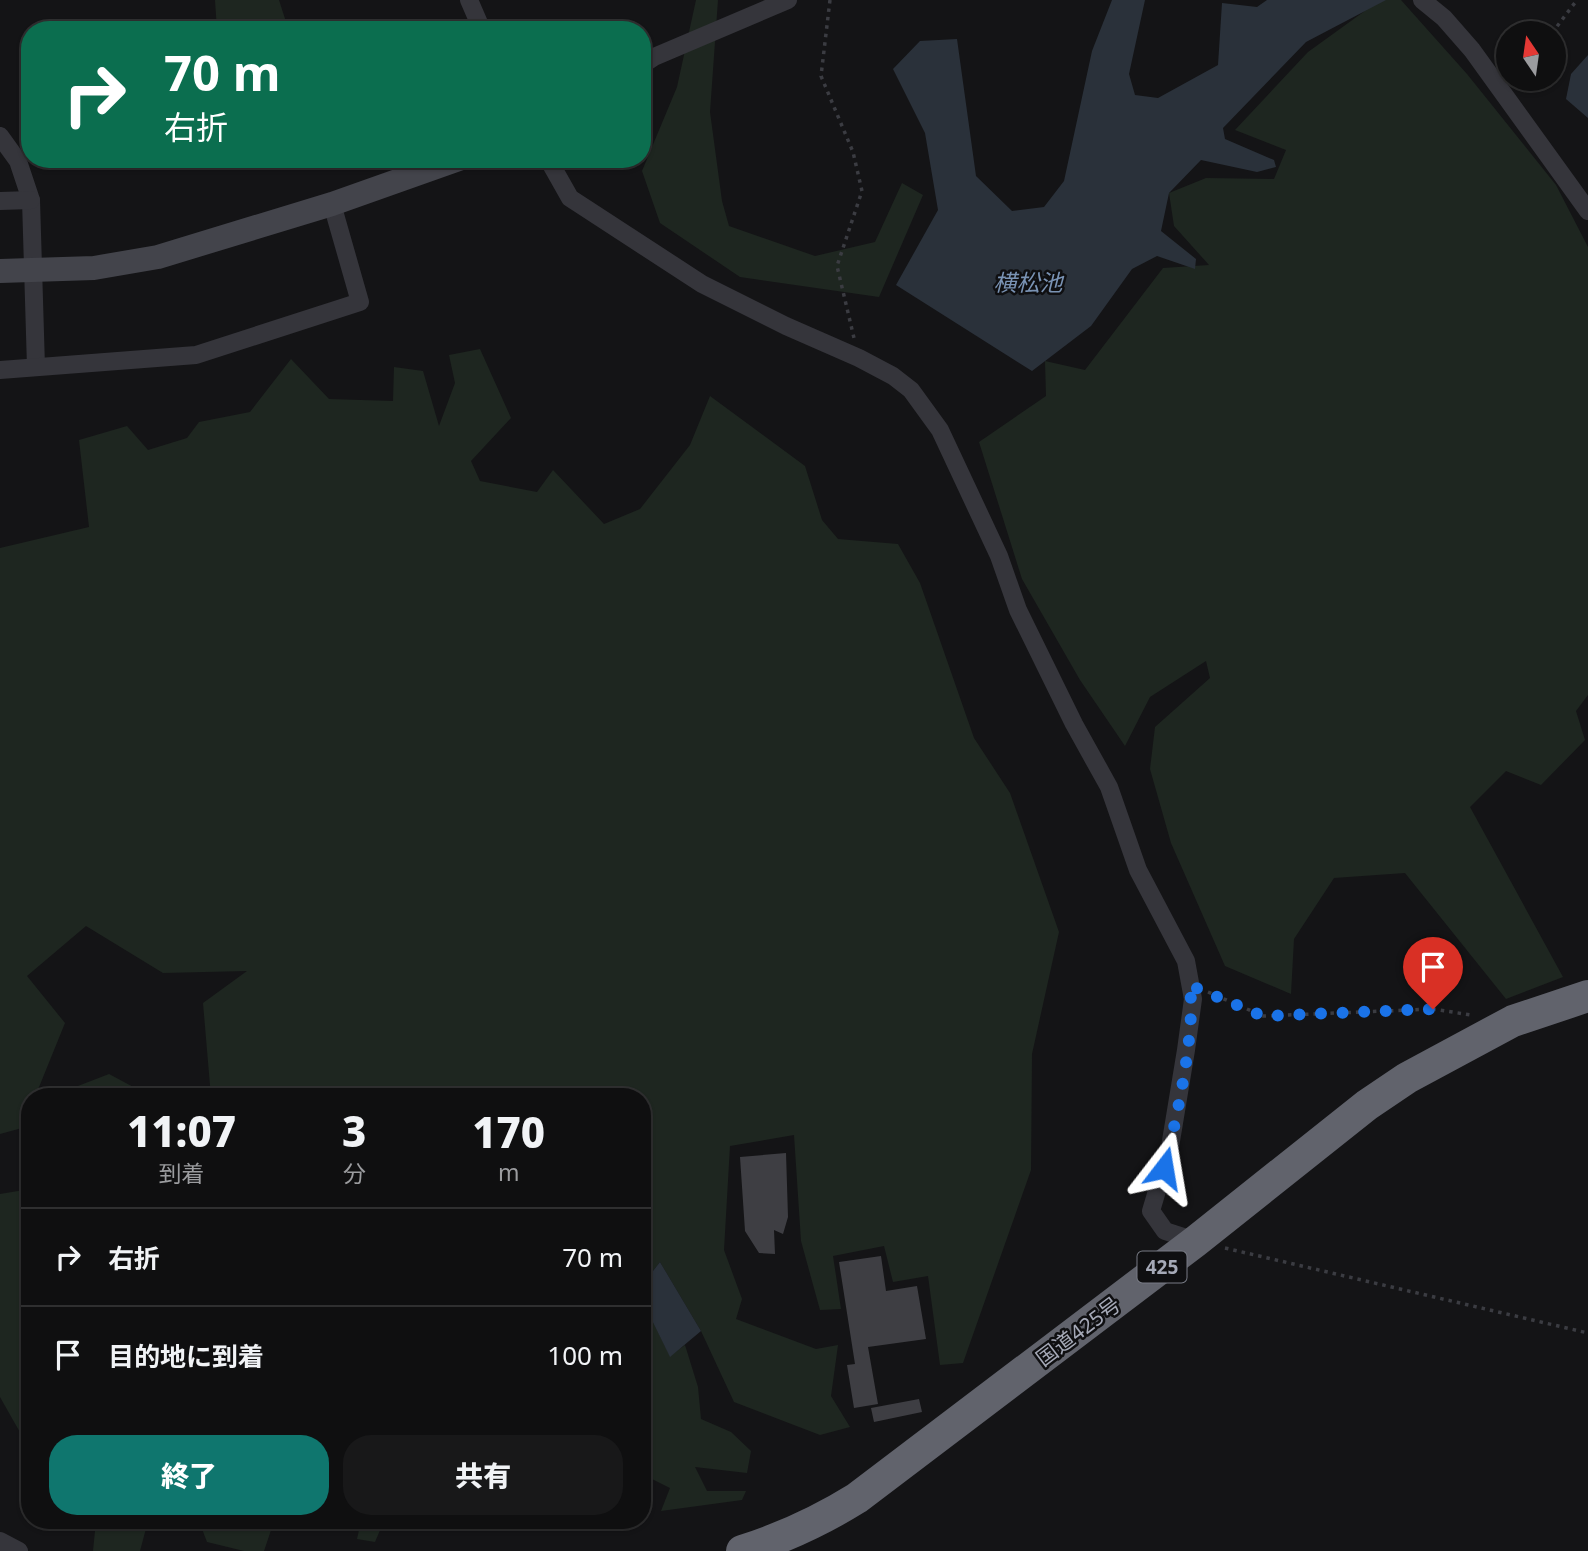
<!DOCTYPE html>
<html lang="ja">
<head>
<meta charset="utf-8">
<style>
	body { margin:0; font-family:"Noto Sans","Noto Sans JP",sans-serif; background:#181819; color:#f1f3f6; height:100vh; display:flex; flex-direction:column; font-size:26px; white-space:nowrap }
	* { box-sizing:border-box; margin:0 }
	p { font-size:23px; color:#9b9c9f }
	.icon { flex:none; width:38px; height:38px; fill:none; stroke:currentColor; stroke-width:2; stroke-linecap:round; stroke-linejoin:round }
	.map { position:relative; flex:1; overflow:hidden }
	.drawer { position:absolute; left:21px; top:1088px; width:630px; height:441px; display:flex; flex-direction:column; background:#0f0f10; border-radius:28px; box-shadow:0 2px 5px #0004,0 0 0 2px #2f2f30 }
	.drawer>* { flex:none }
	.top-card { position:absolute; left:21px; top:21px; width:630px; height:147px; border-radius:28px; box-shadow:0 2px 5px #0004,0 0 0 2px #2f2f30; background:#0b6e4f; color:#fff; overflow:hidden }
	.needle { width:46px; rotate:347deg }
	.buttons { position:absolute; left:1496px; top:21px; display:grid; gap:14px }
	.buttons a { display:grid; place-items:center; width:70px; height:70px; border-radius:50%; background:#0f0f10; box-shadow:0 2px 5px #0004,0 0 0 2px #2f2f30; font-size:35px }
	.pin { position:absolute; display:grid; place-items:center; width:60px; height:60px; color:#fff; margin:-72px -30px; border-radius:50% 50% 50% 0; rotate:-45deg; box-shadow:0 0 7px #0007 }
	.pin .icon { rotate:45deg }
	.me { position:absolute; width:77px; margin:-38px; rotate:14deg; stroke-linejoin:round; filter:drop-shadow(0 0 5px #0008) }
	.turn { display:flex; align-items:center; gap:24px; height:147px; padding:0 28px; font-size:32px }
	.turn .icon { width:91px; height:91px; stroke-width:2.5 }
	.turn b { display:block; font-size:49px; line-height:60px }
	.eta { display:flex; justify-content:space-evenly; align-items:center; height:119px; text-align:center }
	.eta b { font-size:42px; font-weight:800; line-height:49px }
	.button { display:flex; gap:14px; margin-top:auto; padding:14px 28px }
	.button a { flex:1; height:80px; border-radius:28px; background:#0f766e; color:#fff; font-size:28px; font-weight:800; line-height:80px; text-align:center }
	.button a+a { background:#181819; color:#f1f3f6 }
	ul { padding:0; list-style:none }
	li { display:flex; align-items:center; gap:21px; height:98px; padding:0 28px; border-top:2px solid #2f2f30 }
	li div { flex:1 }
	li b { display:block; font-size:26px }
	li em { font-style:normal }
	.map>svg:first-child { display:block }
	.green { fill:#1e2620 }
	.water { fill:#2a313a }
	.building { fill:#3e3e43 }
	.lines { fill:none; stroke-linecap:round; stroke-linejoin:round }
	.path { stroke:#3b3c42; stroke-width:3.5; stroke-dasharray:3.5 5; stroke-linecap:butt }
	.street { stroke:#35353b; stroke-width:18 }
	.secondary { stroke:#43444b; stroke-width:24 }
	.highway { stroke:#61636c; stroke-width:32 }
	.route { stroke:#1a73e8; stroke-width:12; stroke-dasharray:0 21.6 }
	.labels { text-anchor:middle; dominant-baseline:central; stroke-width:5; stroke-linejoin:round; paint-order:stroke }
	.shield { fill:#0f0f11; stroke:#787b85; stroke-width:2 }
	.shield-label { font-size:19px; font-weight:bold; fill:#a5a9b7 }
	.street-label { font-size:21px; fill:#a5a9b7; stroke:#0f0f11 }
	.water-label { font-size:23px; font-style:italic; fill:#7a93b4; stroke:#0f0f11 }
</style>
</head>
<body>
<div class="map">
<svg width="1588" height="1551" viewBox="0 0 1588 1551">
	<rect width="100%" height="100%" fill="#141416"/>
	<g class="green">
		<path d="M 215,0 L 279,0 L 287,25 L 292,30 L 217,30 Z"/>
		<path d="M 696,0 L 718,0 L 710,112 L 722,201 L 729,226 L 815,256 L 875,242 L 902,183 L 923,195 L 879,297 L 740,277 L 660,223 L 642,171 L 677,87 Z"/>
		<path d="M 1380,0 L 1401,0 L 1467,74 L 1556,185 L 1588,247 L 1588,695 L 1576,711 L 1585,740 L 1541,785 L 1506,771 L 1470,807 L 1563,977 L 1506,999 L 1405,873 L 1334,878 L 1294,939 L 1291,994 L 1225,966 L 1171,843 L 1150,769 L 1155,727 L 1210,678 L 1206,661 L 1150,697 L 1125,746 L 1080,680 L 1022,579 L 979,442 L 1046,396 L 1045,361 L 1085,370 L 1163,268 L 1209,265 L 1174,226 L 1169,193 L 1206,178 L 1274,179 L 1286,150 L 1235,130 L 1308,52 Z"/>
		<path d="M 480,349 L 511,418 L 471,461 L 480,481 L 537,492 L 553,470 L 604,524 L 640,509 L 690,445 L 710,396 L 805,466 L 822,520 L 838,539 L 898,544 L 920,583 L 974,738 L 1010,793 L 1059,932 L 1032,1054 L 1031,1170 L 963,1363 L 940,1365 L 928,1276 L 893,1282 L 884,1246 L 833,1256 L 841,1309 L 820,1310 L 801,1241 L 794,1135 L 730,1146 L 724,1250 L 742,1299 L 736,1319 L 816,1349 L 838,1345 L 831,1396 L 850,1427 L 820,1435 L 734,1402 L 701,1331 L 660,1262 L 642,1285 L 642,1097 L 211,1097 L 203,1003 L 247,971 L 163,973 L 86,926 L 27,976 L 65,1023 L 35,1097 L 30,1097 L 30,1109 L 22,1128 L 0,1134 L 0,548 L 89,527 L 79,440 L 127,426 L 148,450 L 187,438 L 199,422 L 250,412 L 291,359 L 329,399 L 393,401 L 394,367 L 423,371 L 439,426 L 455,383 L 449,355 Z"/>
		<path d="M 109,1074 L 152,1097 L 62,1097 L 65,1091 Z"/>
		<path d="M 30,1189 L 30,1450 L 0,1397 L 0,1194 Z"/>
		<path d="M 642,1300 L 670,1356 L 685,1345 L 698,1387 L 701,1419 L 731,1432 L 751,1451 L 747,1473 L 695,1467 L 707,1491 L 746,1491 L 742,1500 L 661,1511 L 670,1488 L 642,1474 Z"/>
		<path d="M 96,1521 L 148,1521 L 140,1551 L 93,1551 Z"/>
		<path d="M 199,1521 L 274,1521 L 264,1551 L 244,1551 L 207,1542 Z"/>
		<path d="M 361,1521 L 384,1521 L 375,1542 L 357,1539 Z"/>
	</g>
	<g class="water">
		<path d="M 1112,0 L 1145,0 L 1129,74 L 1135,95 L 1158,98 L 1218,65 L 1222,3 L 1257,7 L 1267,0 L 1386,0 L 1306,42 L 1223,128 L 1225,139 L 1274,160 L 1276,167 L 1257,172 L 1201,160 L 1169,193 L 1161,231 L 1196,259 L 1195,269 L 1157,256 L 1132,269 L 1091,326 L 1032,371 L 896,285 L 938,210 L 925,133 L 893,69 L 920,41 L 957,39 L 976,176 L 1012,211 L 1044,207 L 1064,181 L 1092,51 Z"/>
		<path d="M 1588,55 L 1588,118 L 1566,99 L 1571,74 Z"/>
		<path d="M 660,1262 L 701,1331 L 670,1357 L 642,1300 L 642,1285 Z"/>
	</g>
	<g class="building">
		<path d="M 786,1153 L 788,1217 L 783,1234 L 774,1230 L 775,1254 L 759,1253 L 745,1231 L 740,1157 Z"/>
		<path d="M 881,1256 L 886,1291 L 917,1286 L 926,1339 L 868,1347 L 878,1404 L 854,1408 L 847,1365 L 855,1364 L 839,1262 Z"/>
		<path d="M 919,1399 L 922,1412 L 874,1422 L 871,1408 Z"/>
	</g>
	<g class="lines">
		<g class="path">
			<path d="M 830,0 L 821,76 L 853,152 L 862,191 L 837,266 L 854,338"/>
			<path d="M 1552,33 L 1577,0"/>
			<path d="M 1208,992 L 1263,1016 L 1433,1009 L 1471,1015"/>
			<path d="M 1225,1248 L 1588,1333"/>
		</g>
		<g class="street">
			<path d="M 469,0 L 482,30"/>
			<path d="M 1422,0 L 1444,18 L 1472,50 L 1588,211"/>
			<path d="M 642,65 L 654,57 L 788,0"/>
			<path d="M 0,136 L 18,161 L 31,200 L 36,367"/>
			<path d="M 548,159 L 570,198 L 702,284 L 786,326 L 859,358 L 893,376 L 911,390 L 940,430 L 999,556 L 1018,610 L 1074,724 L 1109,787 L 1138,870 L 1186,961 L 1193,999 L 1186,1050 L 1170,1147 L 1151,1211 L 1165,1231 L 1196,1241"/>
			<path d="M 0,201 L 31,200"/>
			<path d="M 0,370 L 196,355 L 360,302 L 332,204"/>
			<path d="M 0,1541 L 19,1551"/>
		</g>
		<path class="secondary" d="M 0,271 L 94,268 L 158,257 L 332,204 L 459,159"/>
		<path class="highway" d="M 742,1551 C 783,1538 820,1521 857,1498 L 1196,1241 L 1367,1105 L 1407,1078 L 1513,1021 L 1588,996"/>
	</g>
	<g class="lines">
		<path class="route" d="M 1164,1168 C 1175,1129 1198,1021 1189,985 L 1263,1016 L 1433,1009"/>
	</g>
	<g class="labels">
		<rect class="shield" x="1137.5" y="1251.5" width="49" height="31" rx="5"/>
		<g class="shield-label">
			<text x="1162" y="1267">425</text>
		</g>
		<g class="street-label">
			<text transform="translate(1078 1331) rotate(-37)">国道425号</text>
		</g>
		<g class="water-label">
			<text x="1028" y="282">横松池</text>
		</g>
	</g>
</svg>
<div class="buttons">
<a><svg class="needle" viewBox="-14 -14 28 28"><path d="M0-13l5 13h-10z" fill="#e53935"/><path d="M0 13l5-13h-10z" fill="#9b9c9f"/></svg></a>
</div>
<div class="pin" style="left:1433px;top:1009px;background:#d93025"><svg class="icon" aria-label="arrive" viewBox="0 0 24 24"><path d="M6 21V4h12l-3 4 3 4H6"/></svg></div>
<svg class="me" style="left:1164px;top:1168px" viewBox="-20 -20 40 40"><path d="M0-17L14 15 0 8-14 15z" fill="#1a73e8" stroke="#fff" stroke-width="4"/></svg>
<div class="top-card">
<div class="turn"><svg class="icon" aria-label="right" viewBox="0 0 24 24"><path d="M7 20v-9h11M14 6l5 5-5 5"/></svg><div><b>70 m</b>右折</div></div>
</div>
<section class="drawer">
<div class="eta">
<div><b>11:07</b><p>到着</p></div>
<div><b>3</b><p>分</p></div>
<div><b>170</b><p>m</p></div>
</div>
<ul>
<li><svg class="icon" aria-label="right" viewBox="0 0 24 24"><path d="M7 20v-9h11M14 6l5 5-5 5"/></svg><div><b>右折</b></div><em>70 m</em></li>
<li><svg class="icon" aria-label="arrive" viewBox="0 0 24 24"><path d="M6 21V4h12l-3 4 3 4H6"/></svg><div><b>目的地に到着</b></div><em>100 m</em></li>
</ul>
<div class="button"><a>終了</a><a>共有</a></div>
</section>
</div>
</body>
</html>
